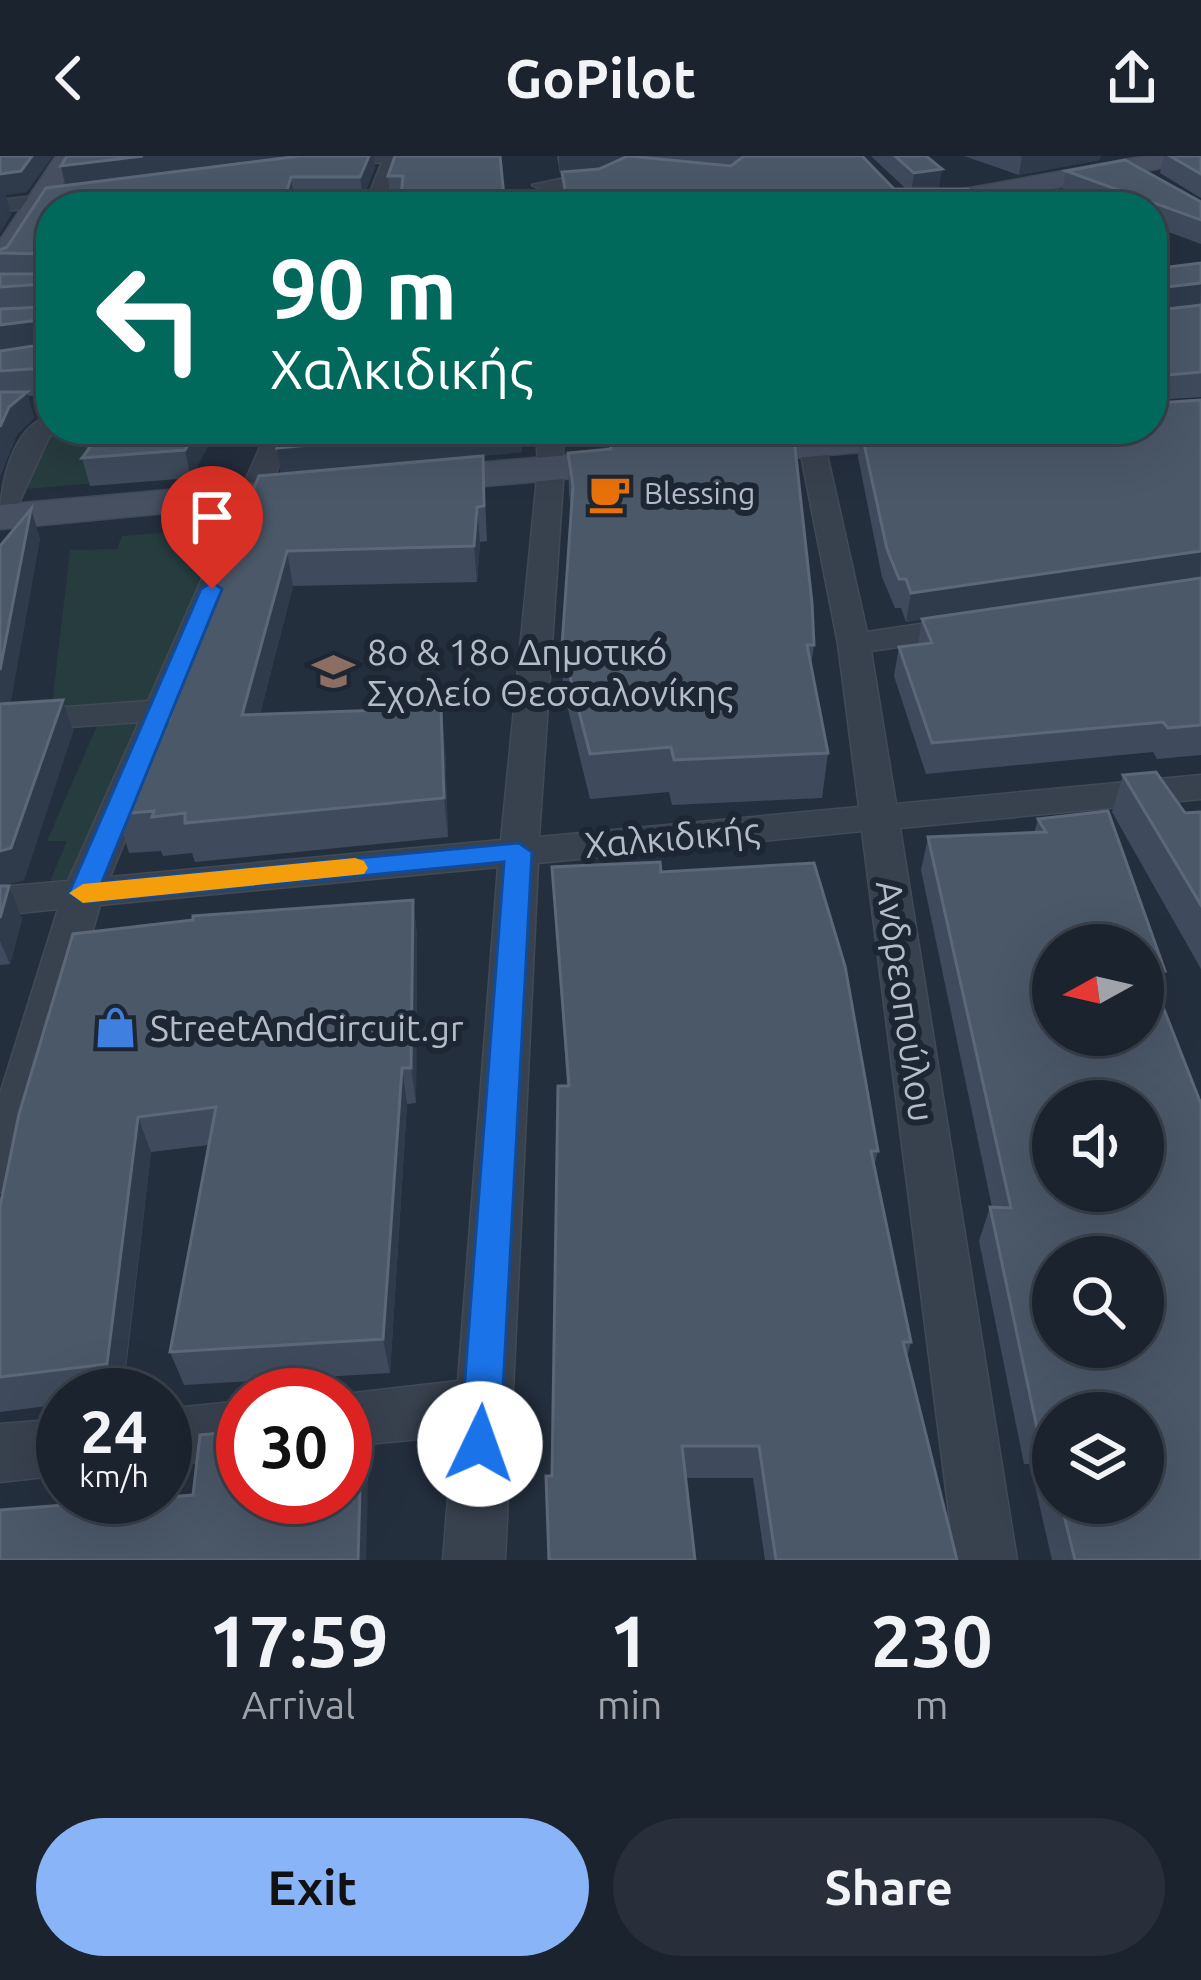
<!DOCTYPE html>
<html lang="en">
<head>
<meta charset="utf-8">
<style>
	body { margin:0; font-family:Ubuntu,sans-serif; background:#282f3a; color:#f1f3f6; height:100vh; display:flex; flex-direction:column; font-size:45px; white-space:nowrap }
	* { box-sizing:border-box; margin:0 }
	p { font-size:39px; color:#a0a4aa }
	.icon { flex:none; width:66px; height:66px; fill:none; stroke:currentColor; stroke-width:2; stroke-linecap:round; stroke-linejoin:round }
	.map { position:relative; height:1404px; overflow:hidden }
	.details { display:flex; flex-direction:column; background:#1b232e; flex:1 }
	.details>* { flex:none }
	.guide { position:absolute; left:36px; top:36px; width:1131px; height:252px; border-radius:48px; box-shadow:0 12px 48px #0002,0 0 0 3px #39404a; background:#00695c; color:#fff; overflow:hidden }
	.needle { width:78px; rotate:262deg }
	.buttons { position:absolute; left:1032px; top:768px; display:grid; gap:24px }
	.buttons a { display:grid; place-items:center; width:132px; height:132px; border-radius:50%; background:#1b232e; box-shadow:0 12px 48px #0002,0 0 0 3px #39404a; font-size:60px }
	.speed { position:absolute; left:36px; top:1212px; display:flex; gap:24px; font-size:60px; font-weight:700; text-align:center }
	.speed>* { display:grid; place-content:center; width:156px; height:156px; border-radius:50%; background:#1b232e; box-shadow:0 12px 48px #0002,0 0 0 3px #39404a; line-height:1 }
	.speed small { font-size:30px; font-weight:400 }
	.speed .limit { border:18px solid #d22; background:#fff; color:#111 }
	.pin { position:absolute; display:grid; place-items:center; width:102px; height:102px; color:#fff; margin:-123px -51px; border-radius:50% 50% 50% 0; rotate:-45deg; box-shadow:0 0 12px #0007 }
	.pin .icon { rotate:45deg }
	.me { position:absolute; width:132px; margin:-66px; rotate:3deg; stroke-linejoin:round; filter:drop-shadow(0 0 9px #0008) }
	.turn { display:flex; align-items:center; gap:42px; height:252px; padding:0 36px; font-size:54px }
	.turn .icon { width:156px; height:156px; stroke-width:2.5 }
	.turn b { display:block; font-size:84px; line-height:102px }
	.eta { display:flex; justify-content:space-evenly; align-items:center; height:204px; text-align:center }
	.eta b { font-size:72px; font-weight:600; line-height:84px }
	.cta { display:flex; gap:24px; margin-top:auto; padding:24px 36px }
	.cta a { flex:1; height:138px; border-radius:72px; background:#8ab4f8; color:#111; font-size:48px; font-weight:600; line-height:138px; text-align:center }
	.cta a+a { background:#282f3a; color:#f1f3f6 }
	header { display:flex; justify-content:space-between; align-items:center; height:156px; padding:0 36px; background:#1b232e; font-size:54px; font-weight:600 }
	.map>svg:first-child { display:block }
	.green { fill:#263c3f }
	.lines { fill:none; stroke-linecap:round; stroke-linejoin:round }
	.street-casing { stroke:#414a57; stroke-width:3 }
	.secondary-casing { stroke:#414a57; stroke-width:3 }
	.street { fill:#38414e; fill-rule:evenodd }
	.secondary { fill:#465061; fill-rule:evenodd }
	.wall { fill:#3f4b5c; fill-rule:evenodd }
	.shaded-wall { fill:#2f3b4b }
	.building { fill:#4b5868; stroke:#5c6777; stroke-width:3; fill-rule:evenodd }
	.route { fill:#1a73e8; stroke:#114b97; stroke-width:3 }
	.slow { fill:#f59e0b }
	.labels { text-anchor:middle; dominant-baseline:central; stroke-width:12; stroke-linejoin:round; paint-order:stroke }
	.far-poi-label { font-size:30px; fill:#b4bcc9; stroke:#1d2633; text-anchor:start }
	.poi-label { font-size:36px; fill:#b4bcc9; stroke:#1d2633; text-anchor:start }
	.street-label { font-size:36px; fill:#b4bcc9; stroke:#1d2633 }
</style>
</head>
<body>
<header><svg class="icon" aria-label="back" viewBox="0 0 24 24"><path d="M15 5l-7 7 7 7"/></svg>GoPilot<svg class="icon" aria-label="share" viewBox="0 0 24 24"><path d="M12 15V3M7 8l5-5 5 5M5 13v7h14v-7"/></svg></header>
<div class="map">
<svg width="1201" height="1404" viewBox="0 0 1201 1404">
	<rect width="100%" height="100%" fill="#242f3e"/>
	<g class="green">
		<path d="M 53,273 L 146,273 L 96,327 L 25,333 L 31,300 Z"/>
		<path d="M 228,372 L 68,737 L 45,737 L 67,685 L 47,685 L 100,563 L 50,566 L 70,394 L 117,393 L 122,380 Z"/>
	</g>
	<g class="lines">
		<defs>
			<g id="street">
				<path d="M 350,0 L 401,0 L 382,51 L 364,51 L 382,6 L 321,14 L 312,9 Z"/>
				<path d="M 612,12 L 621,17 C 603,32 552,42 532,29 Z"/>
				<path d="M 78,35 L 87,40 L 84,44 L 0,56 L 0,44 Z"/>
				<path d="M 51,259 L 51,273 L 59,273 L 49,281 L 14,358 L 0,366 C 0,331 10,271 51,259 Z"/>
				<path d="M 268,273 L 294,273 L 110,721 L 501,684 L 538,312 L 536,273 L 562,273 L 564,312 L 539,681 L 859,651 L 838,488 L 799,289 L 812,281 L 825,289 L 867,476 L 973,460 L 989,470 L 973,480 L 871,495 L 896,648 L 1201,619 L 1201,643 L 900,672 L 1017,1404 L 955,1404 L 862,675 L 538,707 L 505,1404 L 443,1404 L 453,1280 L 345,1290 L 345,1239 L 336,1239 L 458,1225 L 498,711 L 100,749 L 24,1016 L 17,1030 L 0,1036 L 0,938 L 58,753 L 0,759 L 0,731 L 68,725 L 139,566 L 0,576 L 0,556 L 148,545 Z"/>
				<path d="M 243,1245 L 243,1301 L 165,1309 L 165,1253 Z"/>
				<path d="M 63,1263 L 63,1319 L 0,1326 L 0,1268 Z"/>
			</g>
			<g id="secondary">
				<path d="M 56,0 L 80,0 L 10,112 L 0,115 L 0,84 Z"/>
				<path d="M 1146,0 L 1199,0 L 1187,7 L 953,51 L 895,51 L 909,43 Z"/>
				<path d="M 867,273 L 1014,273 L 1008,281 L 995,284 L 408,337 L 394,333 L 388,325 L 394,317 L 408,313 Z"/>
				<path d="M 328,320 L 342,324 L 348,332 L 342,340 L 0,373 L 0,349 Z"/>
			</g>
		</defs>
		<use href="#street" class="street-casing"/>
		<use href="#secondary" class="secondary-casing"/>
		<use href="#street" class="street"/>
		<use href="#secondary" class="secondary"/>
	</g>
	<g class="wall">
		<path d="M 500,0 L 401,41 L 390,42 L 388,20 Z"/>
		<path d="M 557,0 L 624,0 L 597,13 L 628,0 L 862,0 L 894,33 L 906,33 L 871,0 L 926,0 L 939,33 L 991,51 L 565,51 L 562,18 L 560,18 Z"/>
		<path d="M 964,0 L 1101,0 L 1099,4 L 1019,19 Z"/>
		<path d="M 1164,0 L 1201,0 L 1201,42 L 1160,17 Z"/>
		<path d="M 61,10 L 375,11 L 363,42 L 294,43 L 51,51 L 51,239 L 28,240 L 34,262 L 17,278 L 0,320 L 0,94 L 7,91 L 65,30 Z"/>
		<path d="M 1066,15 L 1201,46 L 1201,88 L 1152,70 L 1152,51 L 1103,51 L 1062,36 Z"/>
		<path d="M 1201,107 L 1201,241 L 1156,244 L 1156,247 L 1201,244 L 1201,599 L 1157,603 L 1153,596 L 926,618 L 894,520 L 899,491 L 918,489 L 922,463 L 906,466 L 901,452 L 895,452 L 882,421 L 858,301 L 861,274 L 1152,273 L 1152,113 Z"/>
		<path d="M 100,273 L 265,273 L 257,286 L 210,286 L 191,322 L 90,330 L 82,302 L 87,295 L 86,289 Z"/>
		<path d="M 283,273 L 521,273 L 522,296 L 448,303 L 483,300 L 487,385 L 480,386 L 477,426 L 293,430 L 260,558 L 445,590 L 448,681 L 195,706 L 192,697 L 163,700 L 161,695 L 129,697 L 117,658 L 169,565 L 281,318 Z"/>
		<path d="M 600,273 L 793,273 L 814,489 L 811,510 L 828,597 L 822,642 L 672,649 L 669,636 L 590,643 L 563,533 L 562,490 L 571,355 L 569,337 L 568,297 L 609,293 L 609,291 L 603,292 Z"/>
		<path d="M 40,382 L 10,548 L 63,544 L 73,575 L 24,724 L 0,730 L 22,763 L 10,808 L 0,809 L 0,390 Z"/>
		<path d="M 1123,619 L 1185,657 L 1201,656 L 1201,813 L 1112,656 Z"/>
		<path d="M 1038,663 L 1165,815 L 1157,835 L 1201,1404 L 1052,1404 L 1030,1308 L 1024,1308 L 979,1085 L 990,1051 L 992,1051 L 921,714 L 928,681 L 1034,677 ZM 1053,1257 L 1143,1347 L 1053,1347 Z"/>
		<path d="M 552,711 L 661,716 L 878,995 L 874,1010 L 911,1186 L 907,1201 L 957,1404 L 765,1404 L 753,1322 L 685,1322 L 567,930 Z"/>
		<path d="M 413,744 L 417,780 L 416,947 L 407,948 L 390,1217 L 184,1229 L 170,1196 L 209,989 L 151,996 L 123,1239 L 63,1239 L 63,1248 L 0,1256 L 0,1051 Z"/>
	</g>
	<g class="shaded-wall">
		<path d="M 32,0 L 53,0 L 27,36 L 6,39 L 11,59 L 0,77 L 0,18 Z"/>
		<path d="M 143,0 L 312,0 L 66,31 L 61,10 Z"/>
		<path d="M 369,0 L 374,0 L 375,11 L 363,42 L 360,21 Z"/>
		<path d="M 559,0 L 624,0 L 594,15 L 560,18 Z"/>
		<path d="M 1022,0 L 1101,0 L 1099,4 L 1019,19 Z"/>
		<path d="M 942,13 L 939,33 L 911,38 L 914,17 Z"/>
		<path d="M 291,21 L 294,43 L 291,51 L 282,51 Z"/>
		<path d="M 1201,127 L 1200,150 L 1152,155 L 1154,136 L 1158,132 Z"/>
		<path d="M 47,163 L 51,188 L 0,196 L 0,169 Z"/>
		<path d="M 27,236 L 34,262 L 17,278 L 0,320 L 0,271 L 9,251 Z"/>
		<path d="M 197,273 L 208,273 L 210,286 L 191,322 L 185,294 Z"/>
		<path d="M 255,273 L 265,273 L 257,286 Z"/>
		<path d="M 476,273 L 521,273 L 522,296 L 281,320 L 277,292 Z"/>
		<path d="M 603,273 L 792,273 L 609,284 L 609,291 L 603,292 Z"/>
		<path d="M 477,351 L 480,386 L 477,426 L 474,390 Z"/>
		<path d="M 31,353 L 40,382 L 10,551 L 0,552 L 0,514 Z"/>
		<path d="M 287,395 L 293,430 L 250,597 L 242,559 Z"/>
		<path d="M 1201,395 L 1200,423 L 906,466 L 911,437 Z"/>
		<path d="M 63,544 L 73,575 L 24,724 L 0,730 L 0,695 Z"/>
		<path d="M 441,552 L 445,590 L 448,681 L 444,642 Z"/>
		<path d="M 9,730 L 22,763 L 10,808 L 0,785 L 0,762 Z"/>
		<path d="M 413,744 L 417,780 L 416,947 L 411,912 Z"/>
		<path d="M 402,912 L 407,948 L 390,1217 L 383,1183 Z"/>
		<path d="M 138,961 L 151,996 L 122,1239 L 107,1208 Z"/>
		<path d="M 362,1263 L 369,1292 L 366,1404 L 358,1404 Z"/>
	</g>
	<g class="building">
		<path d="M 0,0 L 32,0 L 21,15 L 0,18 Z"/>
		<path d="M 67,0 L 143,0 L 61,10 Z"/>
		<path d="M 300,0 L 369,0 L 360,21 L 291,21 L 282,51 L 51,51 L 51,212 L 48,218 L 44,212 L 0,215 L 0,195 L 47,188 L 47,163 L 0,169 L 0,153 L 45,151 L 49,133 L 44,128 L 0,131 L 0,118 L 45,118 L 49,113 L 48,98 L 0,97 L 0,94 L 7,91 L 46,32 Z"/>
		<path d="M 395,0 L 500,0 L 505,51 L 400,51 L 403,20 L 388,20 Z"/>
		<path d="M 628,0 L 731,10 L 744,0 L 862,0 L 894,33 L 968,33 L 991,51 L 568,51 L 562,16 L 599,13 Z"/>
		<path d="M 895,0 L 926,0 L 942,13 L 914,17 Z"/>
		<path d="M 1170,0 L 1201,0 L 1201,18 Z"/>
		<path d="M 1125,4 L 1201,46 L 1201,64 L 1066,15 Z"/>
		<path d="M 1201,107 L 1201,127 L 1158,132 L 1154,136 L 1154,150 L 1159,154 L 1201,149 L 1201,216 L 1156,220 L 1156,247 L 1201,244 L 1201,395 L 911,437 L 906,423 L 899,423 L 887,393 L 861,274 L 1152,273 L 1152,113 Z"/>
		<path d="M 0,236 L 27,236 L 9,251 L 0,271 Z"/>
		<path d="M 100,273 L 197,273 L 185,294 L 82,302 L 91,290 L 86,289 Z"/>
		<path d="M 283,273 L 476,273 L 277,292 Z"/>
		<path d="M 735,273 L 793,273 L 812,447 L 814,489 L 807,489 L 828,597 L 674,604 L 671,591 L 590,598 L 562,490 L 573,330 L 568,297 L 611,293 L 609,284 Z"/>
		<path d="M 483,300 L 484,350 L 477,351 L 474,390 L 287,395 L 242,559 L 441,552 L 444,642 L 185,667 L 185,657 L 152,661 L 154,655 L 117,658 L 153,566 L 169,565 L 219,414 L 259,320 Z"/>
		<path d="M 31,353 L 0,514 L 0,390 Z"/>
		<path d="M 1201,422 L 1201,569 L 1168,572 L 1163,566 L 932,587 L 899,491 L 932,487 L 922,463 Z"/>
		<path d="M 63,544 L 11,692 L 0,695 L 0,548 Z"/>
		<path d="M 1156,616 L 1185,657 L 1201,656 L 1201,749 L 1123,619 Z"/>
		<path d="M 1108,655 L 1165,815 L 1149,815 L 1201,948 L 1201,1404 L 1075,1404 L 1061,1347 L 1143,1347 L 1143,1257 L 1053,1257 L 1053,1313 L 1045,1278 L 1038,1277 L 990,1051 L 1011,1052 L 928,681 L 1046,676 L 1038,663 ZM 1053,789 L 1143,789 L 1143,879 L 1053,879 ZM 1053,945 L 1143,945 L 1143,1035 L 1053,1035 ZM 1053,1101 L 1143,1101 L 1143,1191 L 1053,1191 Z"/>
		<path d="M 660,706 L 661,716 L 814,707 L 845,810 L 878,995 L 871,995 L 911,1186 L 903,1186 L 957,1404 L 776,1404 L 759,1290 L 682,1290 L 695,1404 L 549,1404 L 546,1320 L 552,1320 L 558,930 L 569,930 L 552,711 Z"/>
		<path d="M 0,730 L 9,730 L 0,762 Z"/>
		<path d="M 413,744 L 411,912 L 402,912 L 383,1183 L 170,1196 L 216,951 L 138,961 L 107,1208 L 0,1221 L 0,1051 L 19,958 L 73,778 L 193,764 L 193,760 Z"/>
		<path d="M 362,1263 L 358,1404 L 0,1404 L 0,1354 L 193,1339 L 200,1279 L 232,1276 L 236,1269 L 243,1269 L 243,1341 L 345,1341 L 345,1264 Z"/>
	</g>
	<path class="route" d="M 212,426 L 222,433 L 102,726 L 519,687 L 532,696 L 500,1288 L 494,1302 L 480,1308 L 466,1302 L 460,1288 L 504,706 L 83,747 L 69,737 L 201,433 Z"/>
	<path class="slow" d="M 355,702 L 364,705 L 368,712 L 364,718 L 83,747 L 69,737 L 83,728 Z"/>
	<defs>
		<symbol id="cafe-bare" viewBox="-9 -9 18 18"><path d="M-5.5-4.5H6V0H3Q3 3.5 0 3.5H-2.5Q-5.5 3.5-5.5 0ZM3-3.2v2h1.7v-2ZM-6 4.5H4V6H-6Z" fill="#e8710a" stroke="#1d2633" stroke-width="2.5" paint-order="stroke"/></symbol>
		<symbol id="school-bare" viewBox="-9 -9 18 18"><path d="M0-5L7-2L0 1L-7-2ZM-4 1L0 2.5L4 1V4Q0 6-4 4Z" fill="#8d6e63" stroke="#1d2633" stroke-width="2.5" paint-order="stroke"/></symbol>
		<symbol id="shop-bare" viewBox="-9 -9 18 18"><path d="M-5-2.5h2.3a2.7 3.5 0 0 1 5.4 0H5L5.5 6h-11ZM-1.5-2.5h3a1.5 2.3 0 0 0-3 0Z" fill="#3f7fe0" stroke="#1d2633" stroke-width="2.5" paint-order="stroke"/></symbol>
	</defs>
	<g fill-rule="evenodd">
		<use href="#cafe-bare" x="580" y="308" width="59" height="59"/>
		<use href="#school-bare" x="304" y="486" width="59" height="59"/>
		<use href="#shop-bare" x="86" y="842" width="59" height="59"/>
	</g>
	<g class="labels">
		<g class="far-poi-label">
			<text x="644" y="337">Blessing</text>
		</g>
		<g class="poi-label">
			<text x="367" y="495">8ο &amp; 18ο Δημοτικό<tspan x="367" dy="41">Σχολείο Θεσσαλονίκης</tspan></text>
			<text x="150" y="871">StreetAndCircuit.gr</text>
		</g>
		<g class="street-label">
			<text transform="translate(672 681) rotate(-5)">Χαλκιδικής</text>
			<text transform="translate(906 845) rotate(82)">Ανδρεοπούλου</text>
		</g>
	</g>
</svg>
<div class="buttons">
<a><svg class="needle" viewBox="-14 -14 28 28"><path d="M0-13l5 13h-10z" fill="#e53935"/><path d="M0 13l5-13h-10z" fill="#a0a4aa"/></svg></a>
<a><svg class="icon" aria-label="sound" viewBox="0 0 24 24"><path d="M4 9h4l5-4v14l-5-4H4zM17 9q2 3 0 6"/></svg></a>
<a><svg class="icon" aria-label="search" viewBox="0 0 24 24"><circle cx="10" cy="10" r="6"/><path d="M15 15l6 6"/></svg></a>
<a><svg class="icon" aria-label="layers" viewBox="0 0 24 24"><path d="M12 4l9 5-9 5-9-5zM3 14l9 5 9-5"/></svg></a>
</div>
<div class="speed"><div>24<small>km/h</small></div><div class="limit">30</div></div>
<div class="pin" style="left:212px;top:433px;background:#d93025"><svg class="icon" aria-label="arrive" viewBox="0 0 24 24"><path d="M6 21V4h12l-3 4 3 4H6"/></svg></div>
<svg class="me" style="left:480px;top:1288px" viewBox="-20 -20 40 40"><circle r="19" fill="#fff"/><path d="M0-13L10 11 0 6-10 11z" fill="#1a73e8"/></svg>
<div class="guide">
<div class="turn"><svg class="icon" aria-label="left" viewBox="0 0 24 24"><path d="M17 20v-9H6M10 6l-5 5 5 5"/></svg><div><b>90 m</b>Χαλκιδικής</div></div>
</div>
</div>
<section class="details">
<div class="eta">
<div><b>17:59</b><p>Arrival</p></div>
<div><b>1</b><p>min</p></div>
<div><b>230</b><p>m</p></div>
</div>
<div class="cta"><a>Exit</a><a>Share</a></div>
</section>
</body>
</html>
